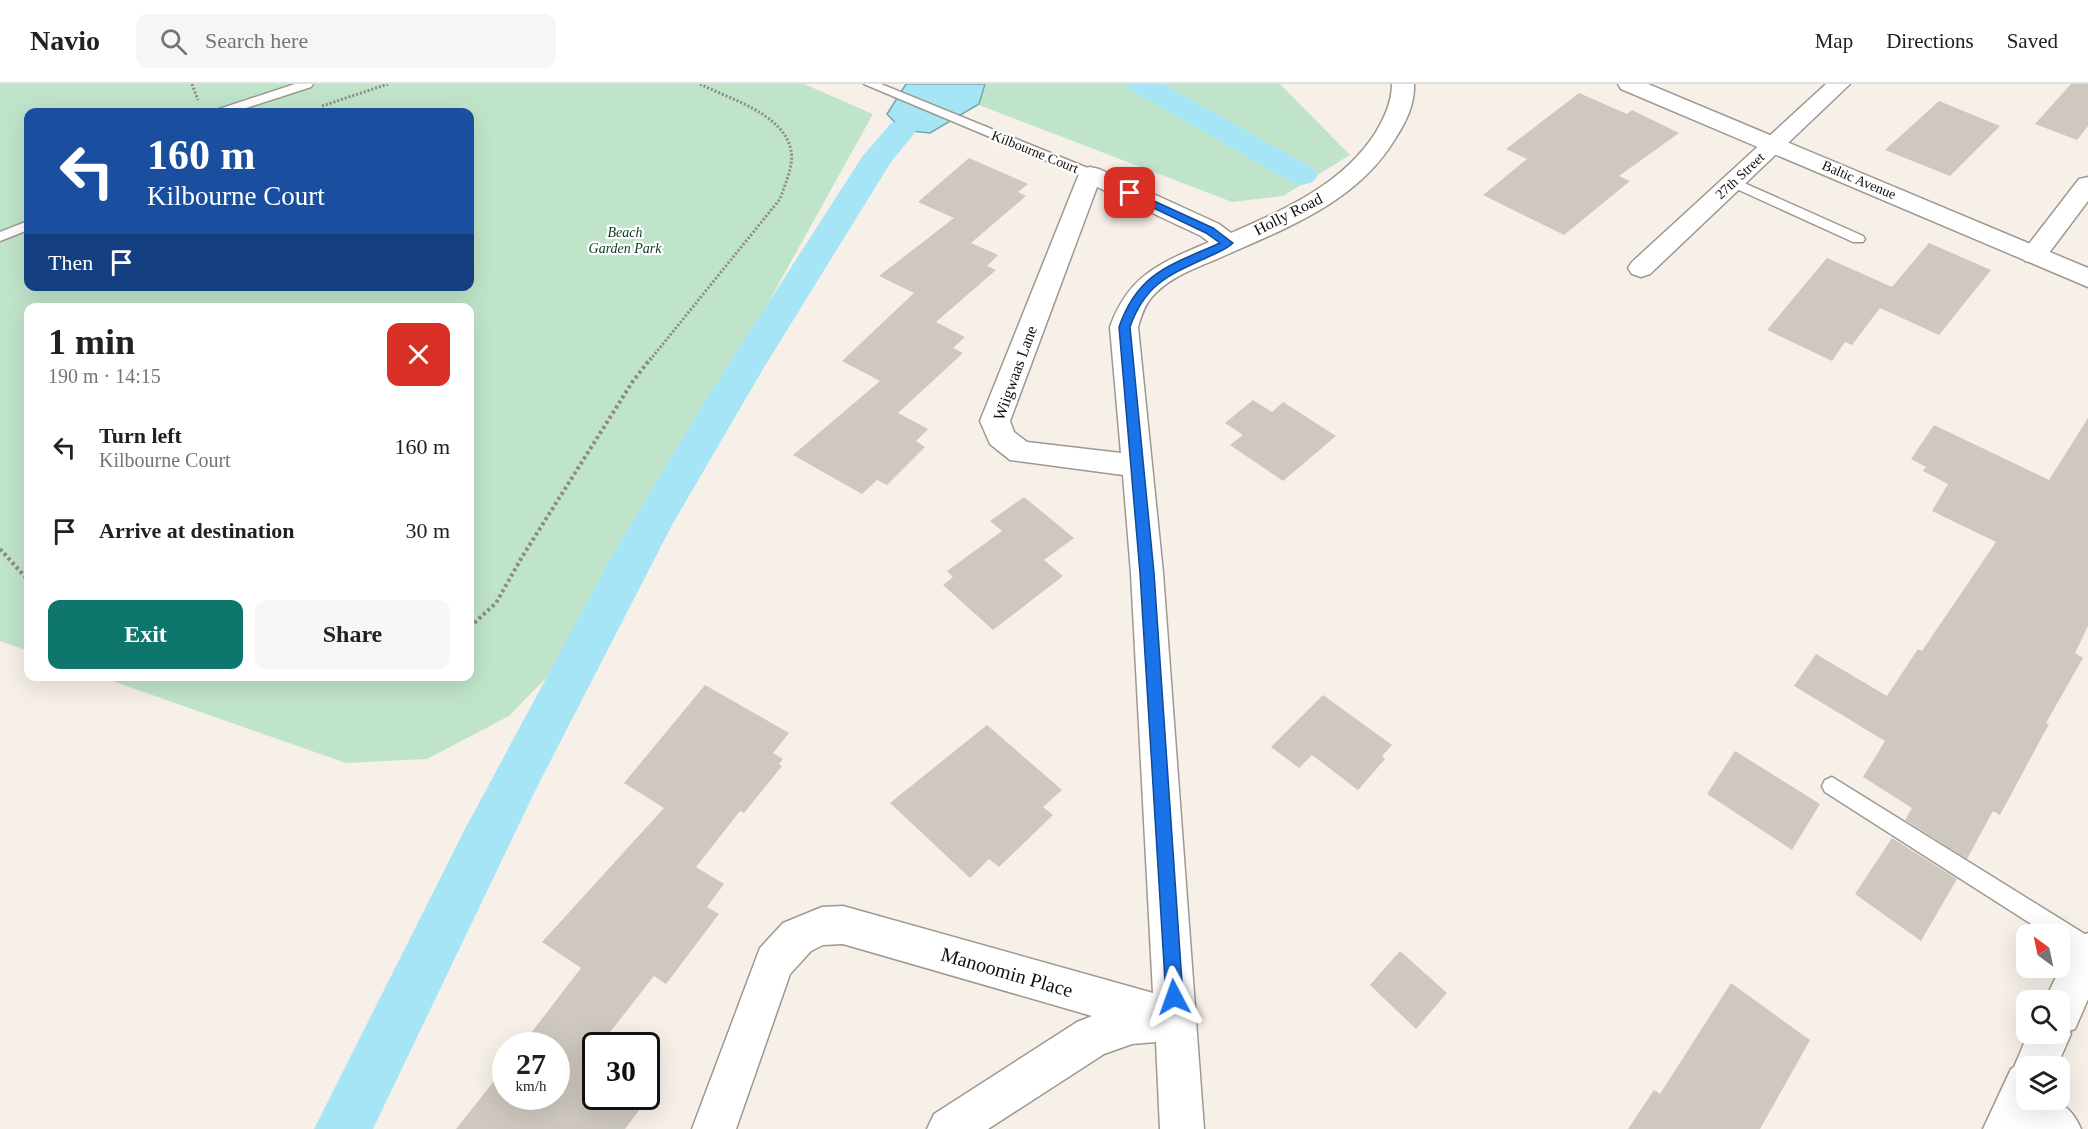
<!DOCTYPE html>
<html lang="en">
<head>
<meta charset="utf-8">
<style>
	body { margin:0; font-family:"Times New Roman",serif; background:#f6f6f6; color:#202124; height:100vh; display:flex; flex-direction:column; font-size:22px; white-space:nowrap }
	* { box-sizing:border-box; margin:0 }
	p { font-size:20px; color:#757577 }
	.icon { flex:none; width:33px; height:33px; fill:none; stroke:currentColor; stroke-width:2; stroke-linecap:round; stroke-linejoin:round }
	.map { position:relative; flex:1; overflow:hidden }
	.panel { position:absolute; left:24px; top:219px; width:450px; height:378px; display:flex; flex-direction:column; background:#fff; border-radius:12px; box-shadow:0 6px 24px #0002 }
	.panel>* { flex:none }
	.hud { position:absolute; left:24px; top:24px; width:450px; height:183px; border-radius:12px; box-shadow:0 6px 24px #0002; background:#1a4fa0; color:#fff; overflow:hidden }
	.needle { width:39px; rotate:327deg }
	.tools { position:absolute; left:2016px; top:840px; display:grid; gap:12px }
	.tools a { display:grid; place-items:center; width:54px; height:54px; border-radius:12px; background:#fff; box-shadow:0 6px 24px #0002; font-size:30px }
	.speed { position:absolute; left:492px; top:948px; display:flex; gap:12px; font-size:30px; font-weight:700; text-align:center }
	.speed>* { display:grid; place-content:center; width:78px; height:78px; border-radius:50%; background:#fff; box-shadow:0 6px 24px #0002; line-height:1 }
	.speed small { font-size:15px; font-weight:400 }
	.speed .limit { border:3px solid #111; border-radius:9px; background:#fff; color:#111 }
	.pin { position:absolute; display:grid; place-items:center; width:51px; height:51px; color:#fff; margin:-26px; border-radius:12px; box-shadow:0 3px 9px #0006 }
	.me { position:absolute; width:66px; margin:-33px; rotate:356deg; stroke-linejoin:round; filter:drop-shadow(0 0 4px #0008) }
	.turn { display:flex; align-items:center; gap:21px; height:126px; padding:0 24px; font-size:27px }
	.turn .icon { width:78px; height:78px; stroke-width:2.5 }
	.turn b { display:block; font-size:42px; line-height:51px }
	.then { display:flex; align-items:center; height:57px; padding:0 24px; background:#0003; gap:12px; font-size:22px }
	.round { display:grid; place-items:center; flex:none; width:63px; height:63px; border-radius:12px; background:#f6f6f6 }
	.overview { display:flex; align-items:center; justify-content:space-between; height:102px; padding:0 24px }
	h1 { font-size:36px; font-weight:800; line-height:45px }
	.action { display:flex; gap:12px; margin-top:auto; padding:12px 24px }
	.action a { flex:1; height:69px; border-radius:12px; background:#0f766e; color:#fff; font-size:24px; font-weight:800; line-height:69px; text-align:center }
	.action a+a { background:#f6f6f6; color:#202124 }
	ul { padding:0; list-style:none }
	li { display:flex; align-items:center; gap:18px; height:84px; padding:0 24px }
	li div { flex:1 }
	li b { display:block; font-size:22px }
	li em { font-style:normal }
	header { display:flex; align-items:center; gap:36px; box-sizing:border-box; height:84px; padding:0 30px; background:#fff; border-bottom:2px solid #e0e0e0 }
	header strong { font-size:28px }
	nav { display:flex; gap:33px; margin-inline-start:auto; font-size:21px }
	.search { width:420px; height:54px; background:#f6f6f6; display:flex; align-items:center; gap:15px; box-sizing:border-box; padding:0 21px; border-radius:12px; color:#757577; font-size:22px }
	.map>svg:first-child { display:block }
	.green { fill:#c0e4ca; fill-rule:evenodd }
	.water { fill:#a5e5f5; stroke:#79a5af; stroke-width:1.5 }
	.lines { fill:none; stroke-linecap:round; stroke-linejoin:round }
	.canal { fill:#a5e5f5; fill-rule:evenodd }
	.building { fill:#cec8c0 }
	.service-casing { stroke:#9f9891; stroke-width:3 }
	.minor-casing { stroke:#9f9891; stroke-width:3 }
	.tertiary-casing { stroke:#9f9891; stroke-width:3 }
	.path-far1 { stroke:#908a86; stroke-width:3; stroke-dasharray:2 2; stroke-linecap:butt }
	.path { stroke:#908a86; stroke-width:4; stroke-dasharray:3 3; stroke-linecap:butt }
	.service { fill:#fff; fill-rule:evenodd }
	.minor { fill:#fff; fill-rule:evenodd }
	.tertiary { fill:#fff; fill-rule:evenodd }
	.route { fill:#1a73e8; stroke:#114b97; stroke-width:1.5 }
	.labels { text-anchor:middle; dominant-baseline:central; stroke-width:4.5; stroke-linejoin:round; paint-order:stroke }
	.far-street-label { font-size:14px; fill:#120f0d; stroke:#fff }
	.far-park-label { font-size:14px; font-style:italic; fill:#003b1d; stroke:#fff }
	.street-label { font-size:16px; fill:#120f0d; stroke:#fff }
	.near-street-label { font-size:20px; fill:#120f0d; stroke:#fff }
</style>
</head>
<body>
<header>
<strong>Navio</strong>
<div class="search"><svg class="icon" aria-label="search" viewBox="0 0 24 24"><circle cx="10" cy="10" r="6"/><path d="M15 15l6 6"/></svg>Search here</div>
<nav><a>Map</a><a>Directions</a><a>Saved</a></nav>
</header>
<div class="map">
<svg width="2088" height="1045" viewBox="0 0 2088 1045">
	<rect width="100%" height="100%" fill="#f7f0e9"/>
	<g class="green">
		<path d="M 0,0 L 804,0 L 873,30 L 578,561 L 509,632 L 427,675 L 346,679 L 101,593 L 470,592 L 470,224 L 28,224 L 28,567 L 0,557 ZM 28,28 L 470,28 L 470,202 L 28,202 Z"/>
		<path d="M 985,0 L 1280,0 L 1350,71 L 1283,112 L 1232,118 L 979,21 Z"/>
	</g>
	<path class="water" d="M 906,0 L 985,0 L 979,20 L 930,49 L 902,46 L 887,30 Z"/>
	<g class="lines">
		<g class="canal">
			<path d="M 1126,0 L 1163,0 L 1313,84 L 1318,91 L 1313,98 L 1302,101 L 1291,98 L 1131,6 Z"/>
			<path d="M 902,37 L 913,39 L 917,46 L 891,78 L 763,285 L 672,441 L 535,707 L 373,1045 L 314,1045 L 465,745 L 613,470 L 705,317 L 862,73 L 891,39 Z"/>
		</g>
	</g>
	<g class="building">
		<path d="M 2071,0 L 2088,0 L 2088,42 L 2077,56 L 2035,40 Z"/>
		<path d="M 1579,9 L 1627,30 L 1632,26 L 1679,49 L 1619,92 L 1630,97 L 1564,151 L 1483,111 L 1527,75 L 1506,65 Z"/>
		<path d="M 1939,17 L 2000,42 L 1950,92 L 1885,66 Z"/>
		<path d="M 969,74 L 1028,100 L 1018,108 L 1026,112 L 971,159 L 998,171 L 987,182 L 996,186 L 936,238 L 965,253 L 953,264 L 963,269 L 898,329 L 928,345 L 916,357 L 925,363 L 887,401 L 877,396 L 862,410 L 793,371 L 880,297 L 842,277 L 914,209 L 879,192 L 954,134 L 918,118 Z"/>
		<path d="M 1929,159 L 1991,186 L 1939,251 L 1880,224 L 1852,261 L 1845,258 L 1832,277 L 1767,246 L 1827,174 L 1892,203 Z"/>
		<path d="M 1253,316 L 1272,328 L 1283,318 L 1336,352 L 1283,397 L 1230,361 L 1243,351 L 1225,339 Z"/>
		<path d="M 2088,334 L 2088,542 L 2075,569 L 2083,574 L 2046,639 L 2049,640 L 2000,731 L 1993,727 L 1967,775 L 1905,736 L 1912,724 L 1863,693 L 1885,657 L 1794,602 L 1816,570 L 1887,612 L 1918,565 L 1922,567 L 1996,458 L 1932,427 L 1948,400 L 1923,387 L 1926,383 L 1911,375 L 1934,341 L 2049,396 Z"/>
		<path d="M 1024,413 L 1074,454 L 1044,476 L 1063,492 L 993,546 L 943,501 L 953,493 L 947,487 L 1002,447 L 990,437 Z"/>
		<path d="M 705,601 L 789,649 L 773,669 L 783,675 L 779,680 L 782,682 L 744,729 L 740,727 L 696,783 L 724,800 L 707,823 L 719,830 L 666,900 L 654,892 L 607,952 L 620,962 L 596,962 L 596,1012 L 631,1012 L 643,1021 L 625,1045 L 456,1045 L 506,982 L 506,1012 L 556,1012 L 556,962 L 521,962 L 581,884 L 542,858 L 664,724 L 624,699 Z"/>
		<path d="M 1323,611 L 1392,661 L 1382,672 L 1385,675 L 1358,706 L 1312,671 L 1299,684 L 1271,663 Z"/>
		<path d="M 987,641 L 1062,706 L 1043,723 L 1053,731 L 999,783 L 989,775 L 970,794 L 890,719 Z"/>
		<path d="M 1735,667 L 1820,720 L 1792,766 L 1707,710 Z"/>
		<path d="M 1892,754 L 1957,795 L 1921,857 L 1855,810 Z"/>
		<path d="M 1400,867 L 1447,909 L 1416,945 L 1370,901 Z"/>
		<path d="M 1731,899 L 1810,956 L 1760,1045 L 1628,1045 L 1654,1006 L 1660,1010 Z"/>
	</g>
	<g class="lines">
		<defs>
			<g id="service">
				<path d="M 295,0 L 313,0 L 311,3 L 234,28 L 217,28 L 219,25 Z"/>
				<path d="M 864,0 L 881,0 L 1095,87 L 1097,90 L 1095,93 L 1085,93 Z"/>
				<path d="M 1733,94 L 1863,152 L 1865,155 L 1863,158 L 1853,158 L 1728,101 L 1726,98 Z"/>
				<path d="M 28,137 L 28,146 L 0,157 L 0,148 Z"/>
				<path d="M 1832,693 L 2088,852 L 2088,875 L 2060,858 L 2060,850 L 2047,850 L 1825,708 L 1822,702 L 1825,696 Z"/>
			</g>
			<g id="minor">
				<path d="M 1392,0 L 1414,0 C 1415,20 1406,38 1395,55 C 1356,120 1283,145 1217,175 C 1193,185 1168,194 1151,214 C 1144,222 1141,233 1138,243 L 1163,489 L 1204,1045 L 1160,1045 L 1156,958 L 1132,960 L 1104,970 L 988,1045 L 927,1045 L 934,1030 L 1077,938 L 1092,932 L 843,860 L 823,861 L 811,867 L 790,890 L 736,1045 L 692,1045 L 760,864 L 783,839 L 822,823 L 843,822 L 1153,909 L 1131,489 L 1123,391 L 1010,376 L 990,360 L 980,337 L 1081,85 L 1090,83 L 1099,85 L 1219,140 L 1231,149 C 1286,125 1343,100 1376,48 C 1385,33 1392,17 1392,0 ZM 1097,103 L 1201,152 L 1209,158 C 1161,179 1129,190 1110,243 L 1121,369 L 1027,358 L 1014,348 L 1010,337 Z"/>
				<path d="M 1826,0 L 1850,0 L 1650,190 L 1641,193 L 1632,190 L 1628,184 L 1632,178 Z"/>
				<path d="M 2088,93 L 2088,117 L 2043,177 L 2034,179 L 2025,177 L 2021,171 L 2025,165 L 2079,95 Z"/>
				<path d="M 2088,849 L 2088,915 L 2075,945 L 2069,947 L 2071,950 L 2057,982 L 2026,982 L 2026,1016 C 2055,1016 2069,1017 2081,1045 L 1983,1045 L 2011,985 L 2014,983 L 2028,950 L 2060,950 L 2060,916 L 2045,916 L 2074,855 Z"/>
			</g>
			<path id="tertiary" d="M 1618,0 L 1648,0 L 2088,184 L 2088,203 L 1621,5 Z"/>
		</defs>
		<use href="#service" class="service-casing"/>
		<use href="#minor" class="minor-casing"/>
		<use href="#tertiary" class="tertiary-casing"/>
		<g class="path-far1">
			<path d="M 192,0 L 198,16"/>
			<path d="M 322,22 L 388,0"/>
			<path d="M 650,276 L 780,115 C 785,100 794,82 791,66 C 783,29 729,15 700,0"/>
		</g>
		<g class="path">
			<path d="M 0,465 L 28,496"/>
			<path d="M 470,543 L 496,519 L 522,473 L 633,297 L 651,274"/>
		</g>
		<use href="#service" class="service"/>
		<use href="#minor" class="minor"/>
		<use href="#tertiary" class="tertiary"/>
	</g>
	<path class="route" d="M 1130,106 L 1213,144 L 1233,159 C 1226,166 1216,169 1208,173 C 1169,191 1145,200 1130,243 L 1154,489 L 1183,913 L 1180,919 L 1174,921 L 1168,919 L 1166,913 L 1140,489 L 1119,243 C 1138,188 1171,181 1220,159 L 1206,149 L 1126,111 L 1125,109 Z"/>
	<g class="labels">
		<g class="far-street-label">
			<text transform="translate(1035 68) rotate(22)">Kilbourne Court</text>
			<text transform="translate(1740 92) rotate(-43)">27th Street</text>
			<text transform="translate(1859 96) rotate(23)">Baltic Avenue</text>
		</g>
		<g class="far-park-label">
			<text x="625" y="148">Beach<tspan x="625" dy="16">Garden Park</tspan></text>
		</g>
		<g class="street-label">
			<text transform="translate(1288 130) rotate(-27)">Holly Road</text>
			<text transform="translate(1015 289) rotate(-70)">Wiigwaas Lane</text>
		</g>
		<g class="near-street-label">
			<text transform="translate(1007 888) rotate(16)">Manoomin Place</text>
		</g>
	</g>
</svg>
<div class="tools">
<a><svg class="needle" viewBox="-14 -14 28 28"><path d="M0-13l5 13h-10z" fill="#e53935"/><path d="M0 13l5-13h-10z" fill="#757577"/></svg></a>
<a><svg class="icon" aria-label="search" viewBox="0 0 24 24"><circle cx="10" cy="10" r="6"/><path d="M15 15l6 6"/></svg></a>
<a><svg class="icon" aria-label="layers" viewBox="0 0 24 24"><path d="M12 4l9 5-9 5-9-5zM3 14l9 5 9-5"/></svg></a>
</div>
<div class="speed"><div>27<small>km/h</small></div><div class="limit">30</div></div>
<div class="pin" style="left:1130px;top:109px;background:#d93025"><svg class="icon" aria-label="arrive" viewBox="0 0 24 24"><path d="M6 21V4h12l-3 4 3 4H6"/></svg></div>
<svg class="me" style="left:1174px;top:913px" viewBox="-20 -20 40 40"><path d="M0-17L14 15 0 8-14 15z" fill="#1a73e8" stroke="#fff" stroke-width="4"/></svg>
<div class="hud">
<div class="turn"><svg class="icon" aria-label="left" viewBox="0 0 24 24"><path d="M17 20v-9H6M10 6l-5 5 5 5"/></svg><div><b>160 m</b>Kilbourne Court</div></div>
<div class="then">Then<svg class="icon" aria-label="arrive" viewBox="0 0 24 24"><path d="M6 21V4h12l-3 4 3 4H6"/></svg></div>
</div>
<section class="panel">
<div class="overview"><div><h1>1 min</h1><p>190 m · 14:15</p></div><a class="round" style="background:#d93025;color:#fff"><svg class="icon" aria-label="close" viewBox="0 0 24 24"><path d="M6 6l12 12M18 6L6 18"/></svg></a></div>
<ul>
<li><svg class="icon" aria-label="left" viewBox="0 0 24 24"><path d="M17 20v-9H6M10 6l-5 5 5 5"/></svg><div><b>Turn left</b><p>Kilbourne Court</p></div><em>160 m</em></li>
<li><svg class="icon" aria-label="arrive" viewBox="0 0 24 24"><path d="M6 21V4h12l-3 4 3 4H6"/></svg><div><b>Arrive at destination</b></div><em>30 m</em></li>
</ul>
<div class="action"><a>Exit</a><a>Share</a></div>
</section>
</div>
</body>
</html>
